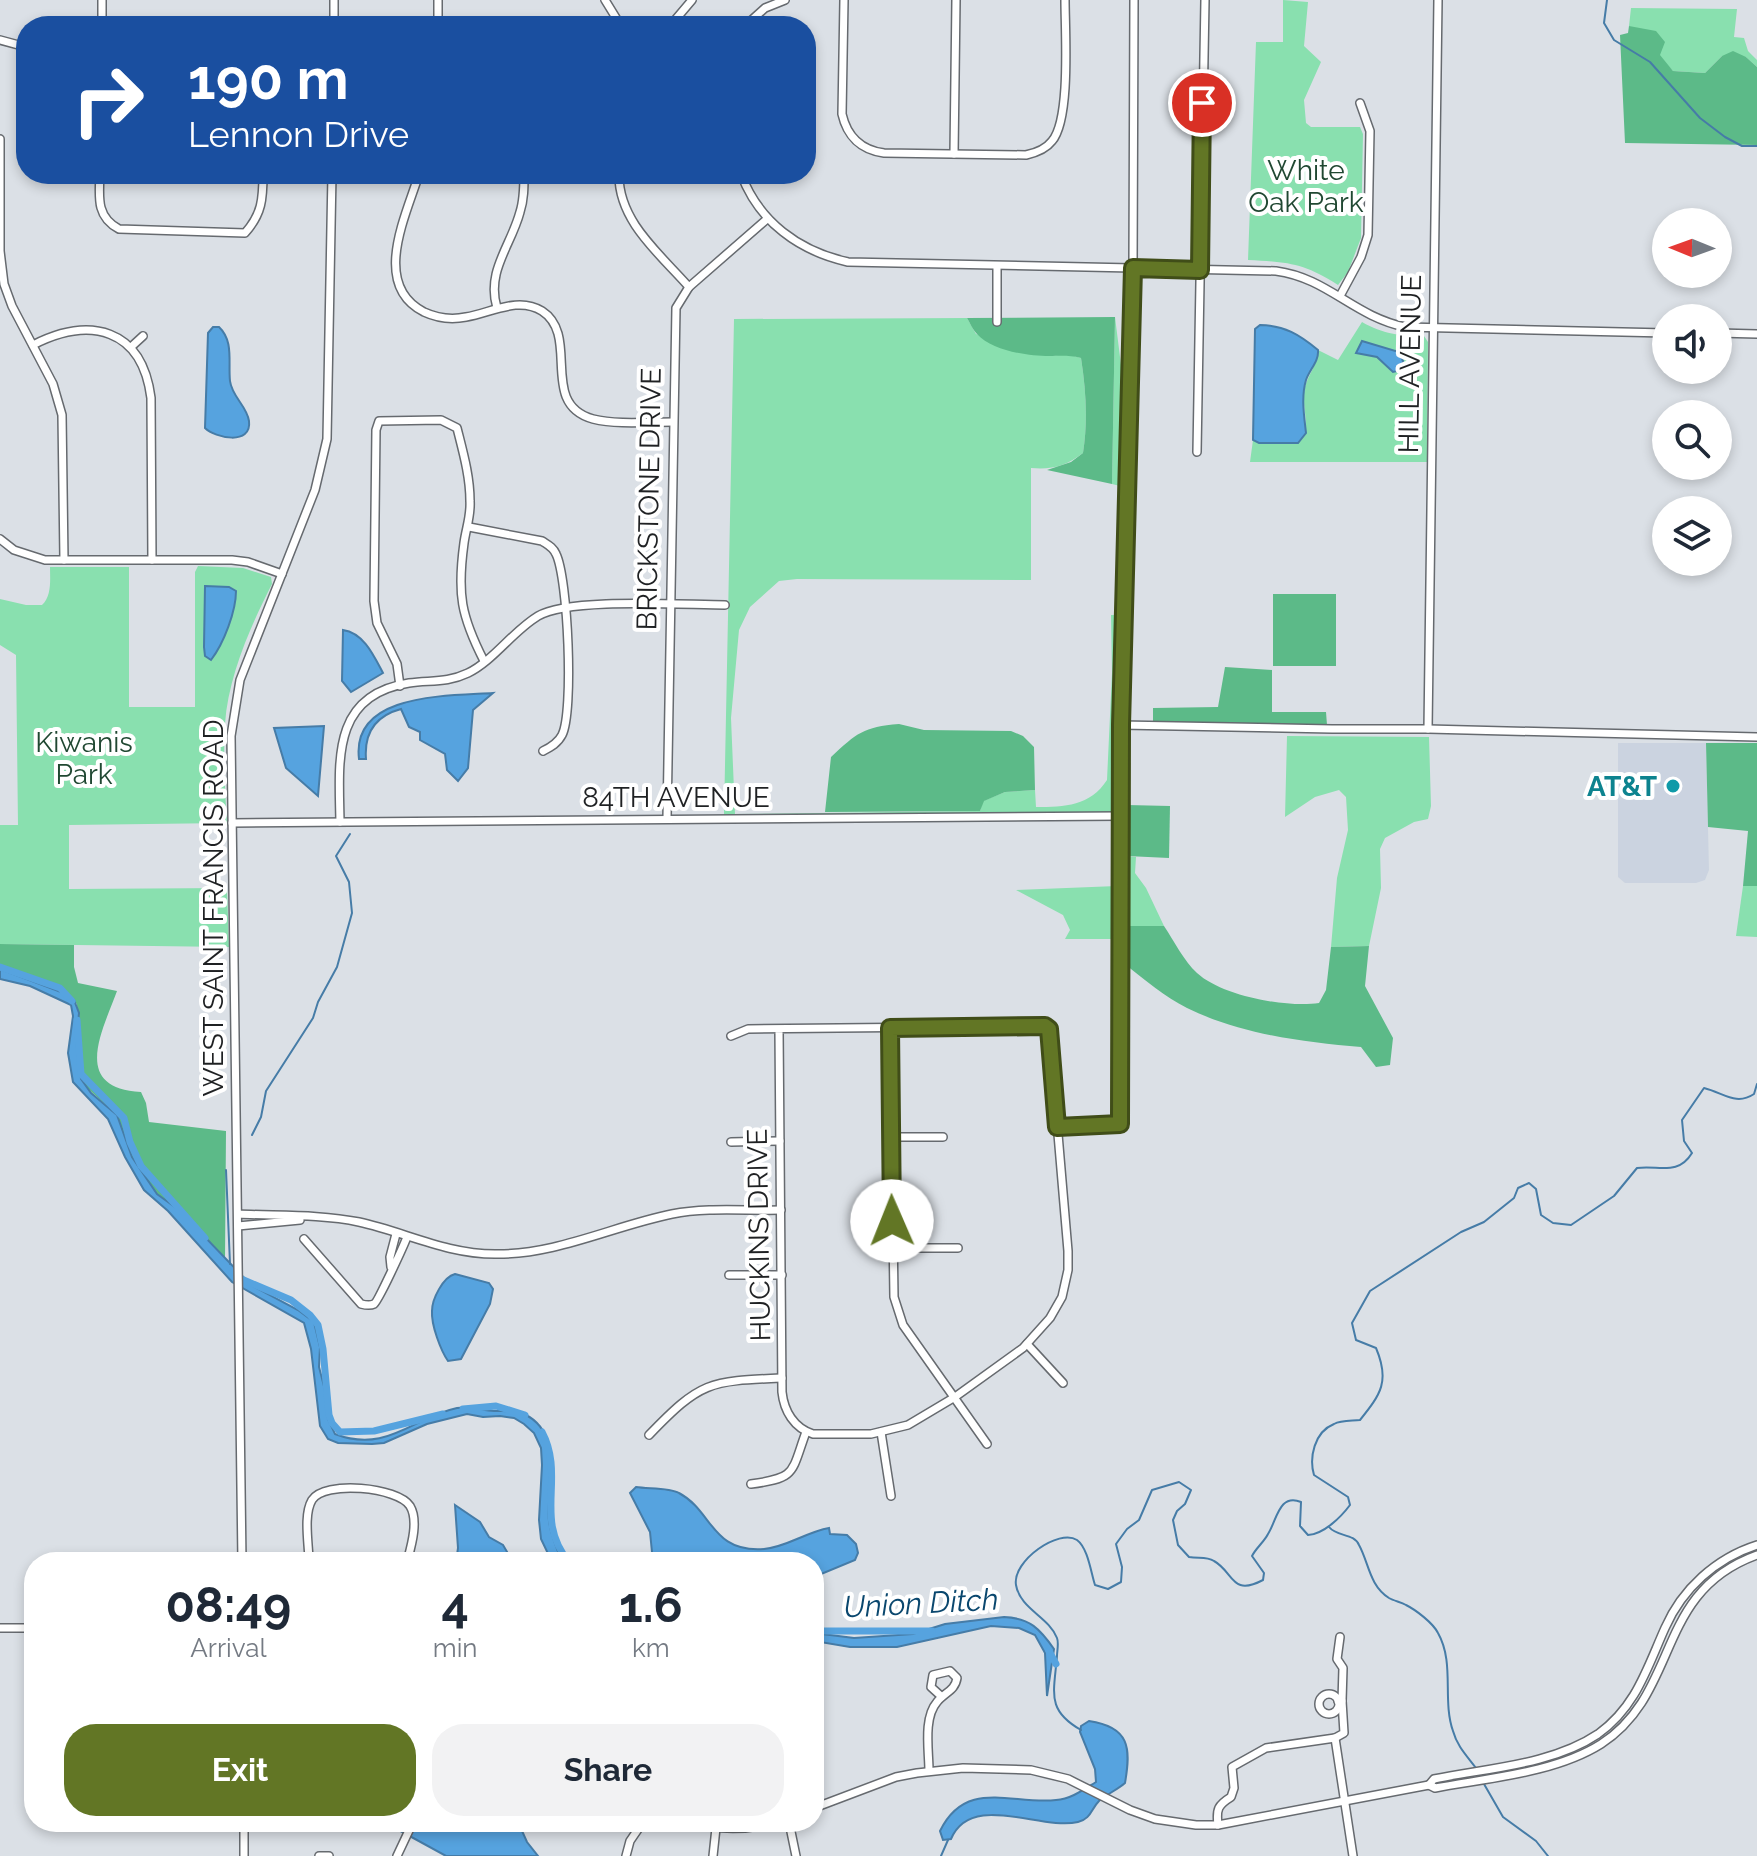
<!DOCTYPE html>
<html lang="en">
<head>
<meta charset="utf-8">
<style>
	body { margin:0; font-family:Raleway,sans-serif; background:#f2f2f3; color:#1f2937; height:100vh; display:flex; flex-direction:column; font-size:30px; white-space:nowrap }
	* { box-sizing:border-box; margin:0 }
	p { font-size:26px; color:#747a83 }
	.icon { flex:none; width:44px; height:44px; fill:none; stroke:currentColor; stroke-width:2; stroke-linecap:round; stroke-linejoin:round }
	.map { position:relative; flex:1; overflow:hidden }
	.drawer { position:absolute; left:24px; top:1552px; width:800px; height:280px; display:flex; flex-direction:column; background:#fff; border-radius:32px; box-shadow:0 4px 12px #0003 }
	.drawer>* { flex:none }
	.hud { position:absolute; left:16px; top:16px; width:800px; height:168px; border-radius:32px; box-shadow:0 4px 12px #0003; background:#1a4fa0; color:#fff; overflow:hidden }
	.needle { width:52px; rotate:271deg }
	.tools { position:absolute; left:1652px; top:208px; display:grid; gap:16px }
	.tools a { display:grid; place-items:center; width:80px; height:80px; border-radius:50%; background:#fff; box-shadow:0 4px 12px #0003; font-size:40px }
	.pin { position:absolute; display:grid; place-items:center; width:68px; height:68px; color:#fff; margin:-34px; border:4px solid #fff; border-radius:50%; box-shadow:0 2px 8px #0007 }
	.me { position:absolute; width:88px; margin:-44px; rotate:359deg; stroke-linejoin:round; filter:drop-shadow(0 0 6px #0008) }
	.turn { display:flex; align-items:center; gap:28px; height:168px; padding:0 40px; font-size:36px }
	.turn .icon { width:104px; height:104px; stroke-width:2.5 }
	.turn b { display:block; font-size:56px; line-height:68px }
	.eta { display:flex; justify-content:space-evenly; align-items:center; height:136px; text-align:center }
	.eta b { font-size:48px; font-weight:700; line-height:56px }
	.cta { display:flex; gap:16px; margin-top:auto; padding:16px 40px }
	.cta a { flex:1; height:92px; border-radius:32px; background:#627625; color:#fff; font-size:32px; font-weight:700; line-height:92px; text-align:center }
	.cta a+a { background:#f2f2f3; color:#1f2937 }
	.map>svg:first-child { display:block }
	.built { fill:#cbd3e0 }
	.green { fill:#89e0af }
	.forest { fill:#5cba88 }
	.water { fill:#56a3df; stroke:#467ca7; stroke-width:2 }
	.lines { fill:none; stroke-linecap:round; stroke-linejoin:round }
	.stream { stroke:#467ca7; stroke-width:2 }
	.canal { stroke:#56a3df; stroke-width:7 }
	.minor-casing { stroke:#666a6f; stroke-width:10 }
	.minor { stroke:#fff; stroke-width:7 }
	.route-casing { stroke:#404d18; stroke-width:20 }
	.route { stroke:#627625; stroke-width:14 }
	.culture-dot { fill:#0f9aa8; stroke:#fff; stroke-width:3 }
	.labels { text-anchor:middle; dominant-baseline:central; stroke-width:8; stroke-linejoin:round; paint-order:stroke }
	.park-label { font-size:28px; fill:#204832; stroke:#fff }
	.street-label { font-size:28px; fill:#1f2123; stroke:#fff }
	.culture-label { font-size:28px; font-weight:bold; fill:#0d838f; stroke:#fff; text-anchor:end }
	.water-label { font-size:30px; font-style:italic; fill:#0a476e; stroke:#fff }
</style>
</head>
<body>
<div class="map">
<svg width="1757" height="1856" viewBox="0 0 1757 1856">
	<rect width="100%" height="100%" fill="#dbe0e6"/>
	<path class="built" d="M 1618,743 L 1706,743 L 1709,870 L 1705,880 L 1696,883 L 1625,883 L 1618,877 Z"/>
	<g class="green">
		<path d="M 1283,0 L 1308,2 L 1304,46 L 1321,62 L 1304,100 L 1306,123 L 1311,127 L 1360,127 L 1363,134 L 1361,238 L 1348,272 L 1338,285 C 1304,263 1287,262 1248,260 L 1256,42 L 1283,42 Z"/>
		<path d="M 1631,8 L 1737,9 L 1734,37 L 1744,38 L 1748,51 L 1757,60 L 1757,67 L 1746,57 L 1722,56 L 1705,73 L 1673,71 L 1629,26 Z"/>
		<path d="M 1115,317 L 1125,397 L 1124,487 L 1112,484 Z"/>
		<path d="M 967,318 L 976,334 L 1050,356 L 1067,354 L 1081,358 C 1086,390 1088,421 1083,453 C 1066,466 1052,470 1031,468 L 1031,580 L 797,579 L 779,581 L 750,607 L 739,630 L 731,718 L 735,814 L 980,811 L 983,801 L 1005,792 L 1035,790 L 1036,807 C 1065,807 1090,806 1107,780 L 1112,673 L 1111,615 L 1120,615 L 1119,807 L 1110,815 L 724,815 L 734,319 Z"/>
		<path d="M 1362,322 C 1383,334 1400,336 1424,336 L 1428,342 L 1427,462 L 1250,462 L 1253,440 L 1259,443 L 1297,443 C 1313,433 1302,409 1304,393 C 1305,377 1319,364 1318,350 L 1338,360 Z"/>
		<path d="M 198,566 L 243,568 L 271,577 L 272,584 C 251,625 228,677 225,724 C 223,757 225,791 227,823 L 69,825 L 69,889 L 227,888 L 229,947 L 0,944 L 0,825 L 18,825 L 16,655 L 0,645 L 0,599 L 26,605 L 42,605 C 52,596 50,579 50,567 L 129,567 L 129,707 L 195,707 L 195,572 Z"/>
		<path d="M 1287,736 L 1429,737 L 1431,806 L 1428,819 L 1414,822 L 1385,838 L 1380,849 L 1381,888 L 1369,946 L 1331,947 L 1337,878 L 1348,830 L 1346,797 L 1339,790 L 1315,797 L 1285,817 Z"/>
		<path d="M 1127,856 L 1136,857 L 1135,873 L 1146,888 L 1164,926 L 1127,926 Z"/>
		<path d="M 1117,886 L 1115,939 L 1065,939 L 1070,930 L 1063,915 L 1016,890 Z"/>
		<path d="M 1743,886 L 1757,886 L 1757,937 L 1736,936 Z"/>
	</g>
	<g class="forest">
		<path d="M 1629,26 L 1656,31 L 1665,42 L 1660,55 L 1673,71 L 1705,73 L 1722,56 L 1733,51 L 1746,57 L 1757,67 L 1757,145 L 1625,143 L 1620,35 L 1628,33 Z"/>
		<path d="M 1115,317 L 1112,484 L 1047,470 L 1071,462 L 1083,453 C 1088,421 1086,390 1081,358 C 1069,355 1061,356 1049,356 C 1028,356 992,351 977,334 C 973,330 970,323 967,318 Z"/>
		<rect x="1273" y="594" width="63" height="72"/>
		<path d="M 1225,667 L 1272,670 L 1272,712 L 1326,712 L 1327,725 L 1153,723 L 1153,708 L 1218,707 Z"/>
		<path d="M 899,724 L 924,730 L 1011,731 L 1023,736 L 1034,747 L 1035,790 L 1005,792 L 984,801 L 980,811 L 825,812 L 831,757 C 857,733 863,727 899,724 Z"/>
		<path d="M 1706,743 L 1757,743 L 1757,886 L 1743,886 L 1748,831 L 1708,827 Z"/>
		<path d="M 1127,805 L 1170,806 L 1169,858 L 1127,856 Z"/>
		<path d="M 1127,926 L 1164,926 C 1174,941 1184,961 1197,973 C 1222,996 1287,1008 1319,1003 L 1326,990 L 1331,947 L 1369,946 L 1365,986 L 1393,1038 L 1390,1065 L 1376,1067 L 1361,1047 C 1302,1042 1240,1034 1187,1008 C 1165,997 1145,980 1126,965 Z"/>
		<path d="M 0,944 L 74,945 L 74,967 L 78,983 L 117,991 C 102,1032 71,1088 141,1092 L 146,1103 L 149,1122 L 226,1131 L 225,1260 L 179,1210 L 157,1194 L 132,1157 L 117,1115 L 85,1086 L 78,1060 L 77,1004 L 61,992 L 0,969 Z"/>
	</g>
	<g class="water">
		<path d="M 1260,325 C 1284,325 1300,335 1318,350 C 1319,361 1310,369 1306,380 C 1301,397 1304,415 1306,433 L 1298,443 L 1259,443 L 1253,440 L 1255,329 Z"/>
		<path d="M 213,327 L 219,327 C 234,341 228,362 230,381 C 232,397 247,406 249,421 C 252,446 215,438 205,428 L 208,333 Z"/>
		<path d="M 1362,341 L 1399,352 L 1403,361 L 1402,370 L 1393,372 L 1377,357 L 1356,353 Z"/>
		<path d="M 205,586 L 229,587 L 236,591 C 236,611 224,643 211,660 L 205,656 L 204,647 Z"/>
		<path d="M 343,630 C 364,633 374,656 383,673 L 351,692 L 342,681 Z"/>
		<path d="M 493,693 L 473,710 L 468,768 L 458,781 L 447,770 L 445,754 L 420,740 L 420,732 L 409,727 L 401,709 C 375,716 364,733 366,759 L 359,759 C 351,693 447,696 493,693 Z"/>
		<path d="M 324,726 L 318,796 L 286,768 L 274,728 Z"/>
		<path d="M 0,969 L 61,992 L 74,1000 L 79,1013 L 77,1032 L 81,1079 L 91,1093 L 117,1115 L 132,1157 L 157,1194 L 179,1210 L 251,1285 L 298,1310 L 314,1322 L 320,1347 L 319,1367 L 326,1394 L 328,1419 L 335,1434 C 387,1454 413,1417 457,1408 C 469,1406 481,1410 494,1411 C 503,1411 515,1410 524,1414 C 565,1433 546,1487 549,1521 C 551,1536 557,1548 562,1562 L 552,1562 L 541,1539 L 539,1520 L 542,1465 L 541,1448 L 534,1433 L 524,1424 L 514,1418 L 500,1416 L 483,1417 L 467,1414 L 427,1424 L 384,1443 L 372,1444 L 338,1443 L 328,1439 L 320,1426 L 311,1349 L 304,1323 L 232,1282 L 168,1211 L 144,1190 L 125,1157 L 108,1119 L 73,1082 L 68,1053 L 73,1016 L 71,1005 L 30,986 L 0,979 Z"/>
		<path d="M 455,1274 L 489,1283 L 493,1289 L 490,1304 L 461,1359 L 448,1361 C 441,1351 431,1325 432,1311 C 432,1299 443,1277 455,1274 Z"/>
		<path d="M 636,1487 C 648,1489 669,1487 679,1493 C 713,1511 711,1553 764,1549 C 787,1547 806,1532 829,1528 L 830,1534 L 847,1535 L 856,1544 L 858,1553 L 855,1560 L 814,1577 L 814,1562 L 653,1562 L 650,1532 L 630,1493 Z"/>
		<path d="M 455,1505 L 480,1522 L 489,1537 L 503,1545 L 513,1562 L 456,1562 L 458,1548 Z"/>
		<path d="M 1004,1617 C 1030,1618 1040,1629 1054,1649 L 1047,1696 L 1045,1653 L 1035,1635 L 1019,1628 L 991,1626 L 897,1647 L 850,1647 L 814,1641 L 814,1633 L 854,1638 L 913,1634 L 945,1624 Z"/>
		<path d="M 1089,1721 C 1130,1727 1131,1748 1125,1783 C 1117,1790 1107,1794 1099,1801 C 1091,1809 1091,1819 1078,1822 C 1041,1831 971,1791 951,1839 L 943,1840 L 940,1831 C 966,1778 1012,1805 1056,1800 C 1071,1799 1083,1790 1096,1782 L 1095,1769 L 1080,1732 L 1081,1726 Z"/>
		<path d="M 384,1822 L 518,1822 L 527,1842 L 538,1856 L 446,1856 Z"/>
	</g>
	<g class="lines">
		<g class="stream">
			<path d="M 1607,0 L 1604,23 L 1614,40 L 1650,62 L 1700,118 L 1725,137 L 1742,146 L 1757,146"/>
			<path d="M 252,1135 L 261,1117 L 266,1091 L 313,1018 L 318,1002 L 337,967 L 352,913 L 349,882 L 336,856 L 350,834"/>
			<path d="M 226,1170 L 230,1264"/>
			<path d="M 1329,1527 C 1337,1537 1354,1533 1359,1545 C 1369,1563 1369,1585 1389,1598 C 1394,1601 1401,1602 1406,1605 C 1416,1610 1433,1623 1438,1633 C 1455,1663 1442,1700 1453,1731 C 1457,1746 1467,1756 1476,1768"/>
			<path d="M 1081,1730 C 1046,1710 1054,1693 1057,1656 C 1057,1651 1059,1643 1057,1638 C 1049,1617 1020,1609 1016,1585 C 1012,1561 1059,1528 1077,1540 C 1088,1548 1091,1573 1095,1585 L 1108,1589 L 1121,1582 L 1122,1567 L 1116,1544 L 1127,1529 L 1139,1520 L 1152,1490 L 1179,1482 L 1191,1490 L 1185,1504 L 1177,1511 L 1173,1520 L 1178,1545 L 1189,1557 C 1198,1559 1206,1556 1214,1561 C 1234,1572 1231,1597 1263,1580 L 1264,1573 L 1252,1556 C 1256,1548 1264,1542 1268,1534 C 1277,1520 1279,1493 1301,1502 L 1300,1526 L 1308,1535 C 1324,1534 1341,1517 1350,1505 L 1348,1497 L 1314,1475 C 1309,1458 1314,1432 1334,1424 C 1341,1420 1352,1421 1360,1420 C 1381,1394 1390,1381 1376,1348 L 1356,1340 L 1352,1323 L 1370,1291 L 1461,1232 L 1484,1222 L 1514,1198 L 1518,1188 L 1529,1183 L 1536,1189 L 1541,1215 L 1553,1223 L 1571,1225 L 1614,1196 L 1637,1168 C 1659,1165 1678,1176 1692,1153 L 1684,1141 L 1682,1120 L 1704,1088 C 1724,1093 1736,1106 1754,1094 L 1757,1084"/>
			<path d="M 1484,1784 L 1503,1817 L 1536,1841 L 1548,1856"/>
			<path d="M 941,1856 L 948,1840"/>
		</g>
		<g class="canal">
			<path d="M 0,967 L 60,988 L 72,1001"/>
			<path d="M 77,1020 L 81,1074 L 124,1118 L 130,1142 L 141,1166 L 205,1238"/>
			<path d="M 239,1278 L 291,1300 L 310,1315 L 318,1325 L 323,1349 L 329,1415 L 332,1423 L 340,1432 L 374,1431 L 443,1414"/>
			<path d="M 463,1409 L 496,1406 L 525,1415"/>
			<path d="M 542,1432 C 566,1477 533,1519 569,1562"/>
			<path d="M 814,1631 L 932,1631"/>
			<path d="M 1049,1651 L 1056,1664"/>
		</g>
		<defs>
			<g id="minor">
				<path d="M 605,0 L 621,26"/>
				<path d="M 844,0 L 842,114 C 847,136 861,150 884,153 L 1026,155 C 1035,153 1046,149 1052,141 C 1071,119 1065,31 1065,0"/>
				<path d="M 102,26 L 102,0"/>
				<path d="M 334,26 L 334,0"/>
				<path d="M 438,26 L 438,0"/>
				<path d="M 670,26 L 692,0"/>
				<path d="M 745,26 L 765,8 L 785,0"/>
				<path d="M 0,40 L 26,47"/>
				<path d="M 0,139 L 0,251 L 4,284 L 12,306 L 53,384 L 62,415 L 64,560"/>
				<path d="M 954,154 L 956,0"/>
				<path d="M 100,174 C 99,197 96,217 119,229 L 245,233 C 262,214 263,199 263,174"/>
				<path d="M 419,174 C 406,216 371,285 424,312 C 437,318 451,320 466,317 C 491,313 518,296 542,311 C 581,336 538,404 593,419 C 617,425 648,422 673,422"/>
				<path d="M 619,174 C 618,221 660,254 689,287"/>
				<path d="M 741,174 C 759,222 799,251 848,262 L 1276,271 C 1328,278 1353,316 1405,327 L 1666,333"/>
				<path d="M 1340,296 L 1361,257 L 1368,235 L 1370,131 L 1360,103"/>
				<path d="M 497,308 C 486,271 511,246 520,212 C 524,200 524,187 524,174"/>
				<path d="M 997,322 L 997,266"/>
				<path d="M 1718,333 L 1757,334"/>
				<path d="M 33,345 C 90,316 142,328 151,398 L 152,560"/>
				<path d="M 131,347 L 143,336"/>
				<path d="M 1197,452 L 1205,0"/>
				<path d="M 469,527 L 542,541 C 548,545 553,547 556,554 C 568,578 574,712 562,735 C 558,743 551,747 543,751"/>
				<path d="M 0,539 L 14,550 L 45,560 L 232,560 L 248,562 L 282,574"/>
				<path d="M 400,686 L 397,664 L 377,623 L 374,601 L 376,430 L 379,421 L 441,420 L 457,428 C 463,452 470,476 470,501 C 471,516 466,528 464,543 C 457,594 461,616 484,661"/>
				<path d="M 1121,725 L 1332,729 L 1428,729 L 1757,737"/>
				<path d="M 1428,729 L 1438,0"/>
				<path d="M 667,818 L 676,308 L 689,287 L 767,219"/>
				<path d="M 340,822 C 339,761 331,695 409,683 C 431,680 447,683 468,673 C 493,661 513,631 538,616 C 569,597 684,605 725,605"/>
				<path d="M 232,823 L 1121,816"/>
				<path d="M 890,1028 L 894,1297 L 903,1325 L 987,1444"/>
				<path d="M 731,1036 L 748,1029 L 1045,1026 L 1049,1029 L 1068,1251 L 1068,1270 L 1062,1297 L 1050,1318 L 1023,1348 L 955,1397 L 908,1425 L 871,1434 L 813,1434 C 794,1428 784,1411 782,1392 L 779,1030"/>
				<path d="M 1057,1127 L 1120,1124 L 1121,725 L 1133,268 L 1134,0"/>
				<path d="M 891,1137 L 943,1137"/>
				<path d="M 731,1142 L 780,1141"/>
				<path d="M 238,1214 C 277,1216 320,1214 359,1222 C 405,1232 446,1254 495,1254 C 556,1255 613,1226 672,1214 C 707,1207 746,1211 781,1210"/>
				<path d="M 238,1226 L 300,1220"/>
				<path d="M 304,1239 L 361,1304 C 365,1305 370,1306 374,1304 C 378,1302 404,1245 407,1237"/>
				<path d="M 892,1248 L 958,1248"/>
				<path d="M 391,1267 L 390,1257 L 396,1234"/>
				<path d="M 729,1275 L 782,1275"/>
				<path d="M 1027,1344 L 1063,1383"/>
				<path d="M 881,1432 L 891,1496"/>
				<path d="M 649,1435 C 701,1381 709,1381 782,1378"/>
				<path d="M 751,1484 C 797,1478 791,1473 806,1432"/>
				<path d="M 242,1562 L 231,736 L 240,680 L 315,490 L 327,439 L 332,174"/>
				<path d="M 309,1562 C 309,1545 303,1515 312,1500 C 324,1480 398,1487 410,1506 C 419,1521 411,1547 407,1562"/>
				<path d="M 0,1628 L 34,1628"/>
				<path d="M 1340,1637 L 1337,1659 L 1343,1668 L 1342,1701"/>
				<circle cx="1329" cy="1704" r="10"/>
				<path d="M 1335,1738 L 1353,1856"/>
				<path d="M 929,1771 C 929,1751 923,1718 937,1702 C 945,1692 955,1691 957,1678 L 950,1671 L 933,1675 L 931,1687 L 942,1697"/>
				<path d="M 1429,1785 L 1434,1779 C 1487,1768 1552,1765 1598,1734 C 1636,1707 1647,1668 1665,1628 C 1682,1589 1716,1558 1757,1545"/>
				<path d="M 814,1808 L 896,1777 L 917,1773 L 963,1768 L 1031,1770 L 1068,1779 L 1130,1810 L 1155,1819 L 1196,1825 L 1218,1825 L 1429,1785 L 1435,1788 C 1488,1778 1555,1773 1601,1744 C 1681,1692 1654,1592 1757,1555"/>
				<path d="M 244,1822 L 244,1856"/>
				<path d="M 687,1822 C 717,1830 746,1831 776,1822"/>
				<path d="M 789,1822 L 796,1856"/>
				<path d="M 1218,1825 C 1216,1809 1218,1805 1231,1797 L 1234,1788 L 1232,1767 L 1266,1748 L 1335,1738 L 1344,1733 L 1342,1701 L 1338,1701"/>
				<path d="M 319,1856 L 329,1856"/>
				<path d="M 397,1856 L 413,1822"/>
				<path d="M 626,1856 L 630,1841 L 643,1822"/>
				<path d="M 713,1856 L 716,1828"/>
			</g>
		</defs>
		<use href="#minor" class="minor-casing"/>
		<use href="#minor" class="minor"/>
	</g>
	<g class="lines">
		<defs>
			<path id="route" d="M 892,1221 L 890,1028 L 1045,1026 L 1049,1029 L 1057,1127 L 1120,1124 L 1121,725 L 1133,268 L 1200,270 L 1202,103"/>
		</defs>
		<use href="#route" class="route-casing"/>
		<use href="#route" class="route"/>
	</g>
	<circle class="culture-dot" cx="1673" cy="786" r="8"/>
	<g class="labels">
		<g class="park-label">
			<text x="1306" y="170">White<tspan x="1306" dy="32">Oak Park</tspan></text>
			<text x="84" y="742">Kiwanis<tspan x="84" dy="32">Park</tspan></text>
		</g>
		<g class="street-label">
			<text transform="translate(1410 364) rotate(-89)">HILL AVENUE</text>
			<text transform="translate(649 499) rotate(-89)">BRICKSTONE DRIVE</text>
			<text x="676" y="797">84TH AVENUE</text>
			<text transform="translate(213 908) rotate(-90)">WEST SAINT FRANCIS ROAD</text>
			<text transform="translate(759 1235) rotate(-91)">HUCKINS DRIVE</text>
		</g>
		<g class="culture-label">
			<text x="1657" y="786">AT&amp;T</text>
		</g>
		<g class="water-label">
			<text transform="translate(921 1603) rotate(-3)">Union Ditch</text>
		</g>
	</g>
</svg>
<div class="tools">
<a><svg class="needle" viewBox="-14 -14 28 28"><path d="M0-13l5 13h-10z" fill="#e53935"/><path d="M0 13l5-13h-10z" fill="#747a83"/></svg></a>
<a><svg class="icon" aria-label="sound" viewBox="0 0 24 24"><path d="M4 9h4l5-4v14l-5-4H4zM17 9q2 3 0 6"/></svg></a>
<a><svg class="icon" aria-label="search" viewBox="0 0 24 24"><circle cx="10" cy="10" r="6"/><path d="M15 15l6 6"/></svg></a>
<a><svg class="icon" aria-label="layers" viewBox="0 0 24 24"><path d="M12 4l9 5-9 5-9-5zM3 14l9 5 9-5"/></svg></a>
</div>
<div class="pin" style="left:1202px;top:103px;background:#d93025"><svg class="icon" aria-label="arrive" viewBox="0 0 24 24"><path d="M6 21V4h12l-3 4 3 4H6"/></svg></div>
<svg class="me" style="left:892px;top:1221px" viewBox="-20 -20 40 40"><circle r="19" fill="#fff"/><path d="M0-13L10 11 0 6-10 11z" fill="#627625"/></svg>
<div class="hud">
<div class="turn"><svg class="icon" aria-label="right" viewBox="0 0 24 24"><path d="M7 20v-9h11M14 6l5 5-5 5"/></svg><div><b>190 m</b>Lennon Drive</div></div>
</div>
<section class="drawer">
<div class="eta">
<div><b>08:49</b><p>Arrival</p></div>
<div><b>4</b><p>min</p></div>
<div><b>1.6</b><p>km</p></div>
</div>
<div class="cta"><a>Exit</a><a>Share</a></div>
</section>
</div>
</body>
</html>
